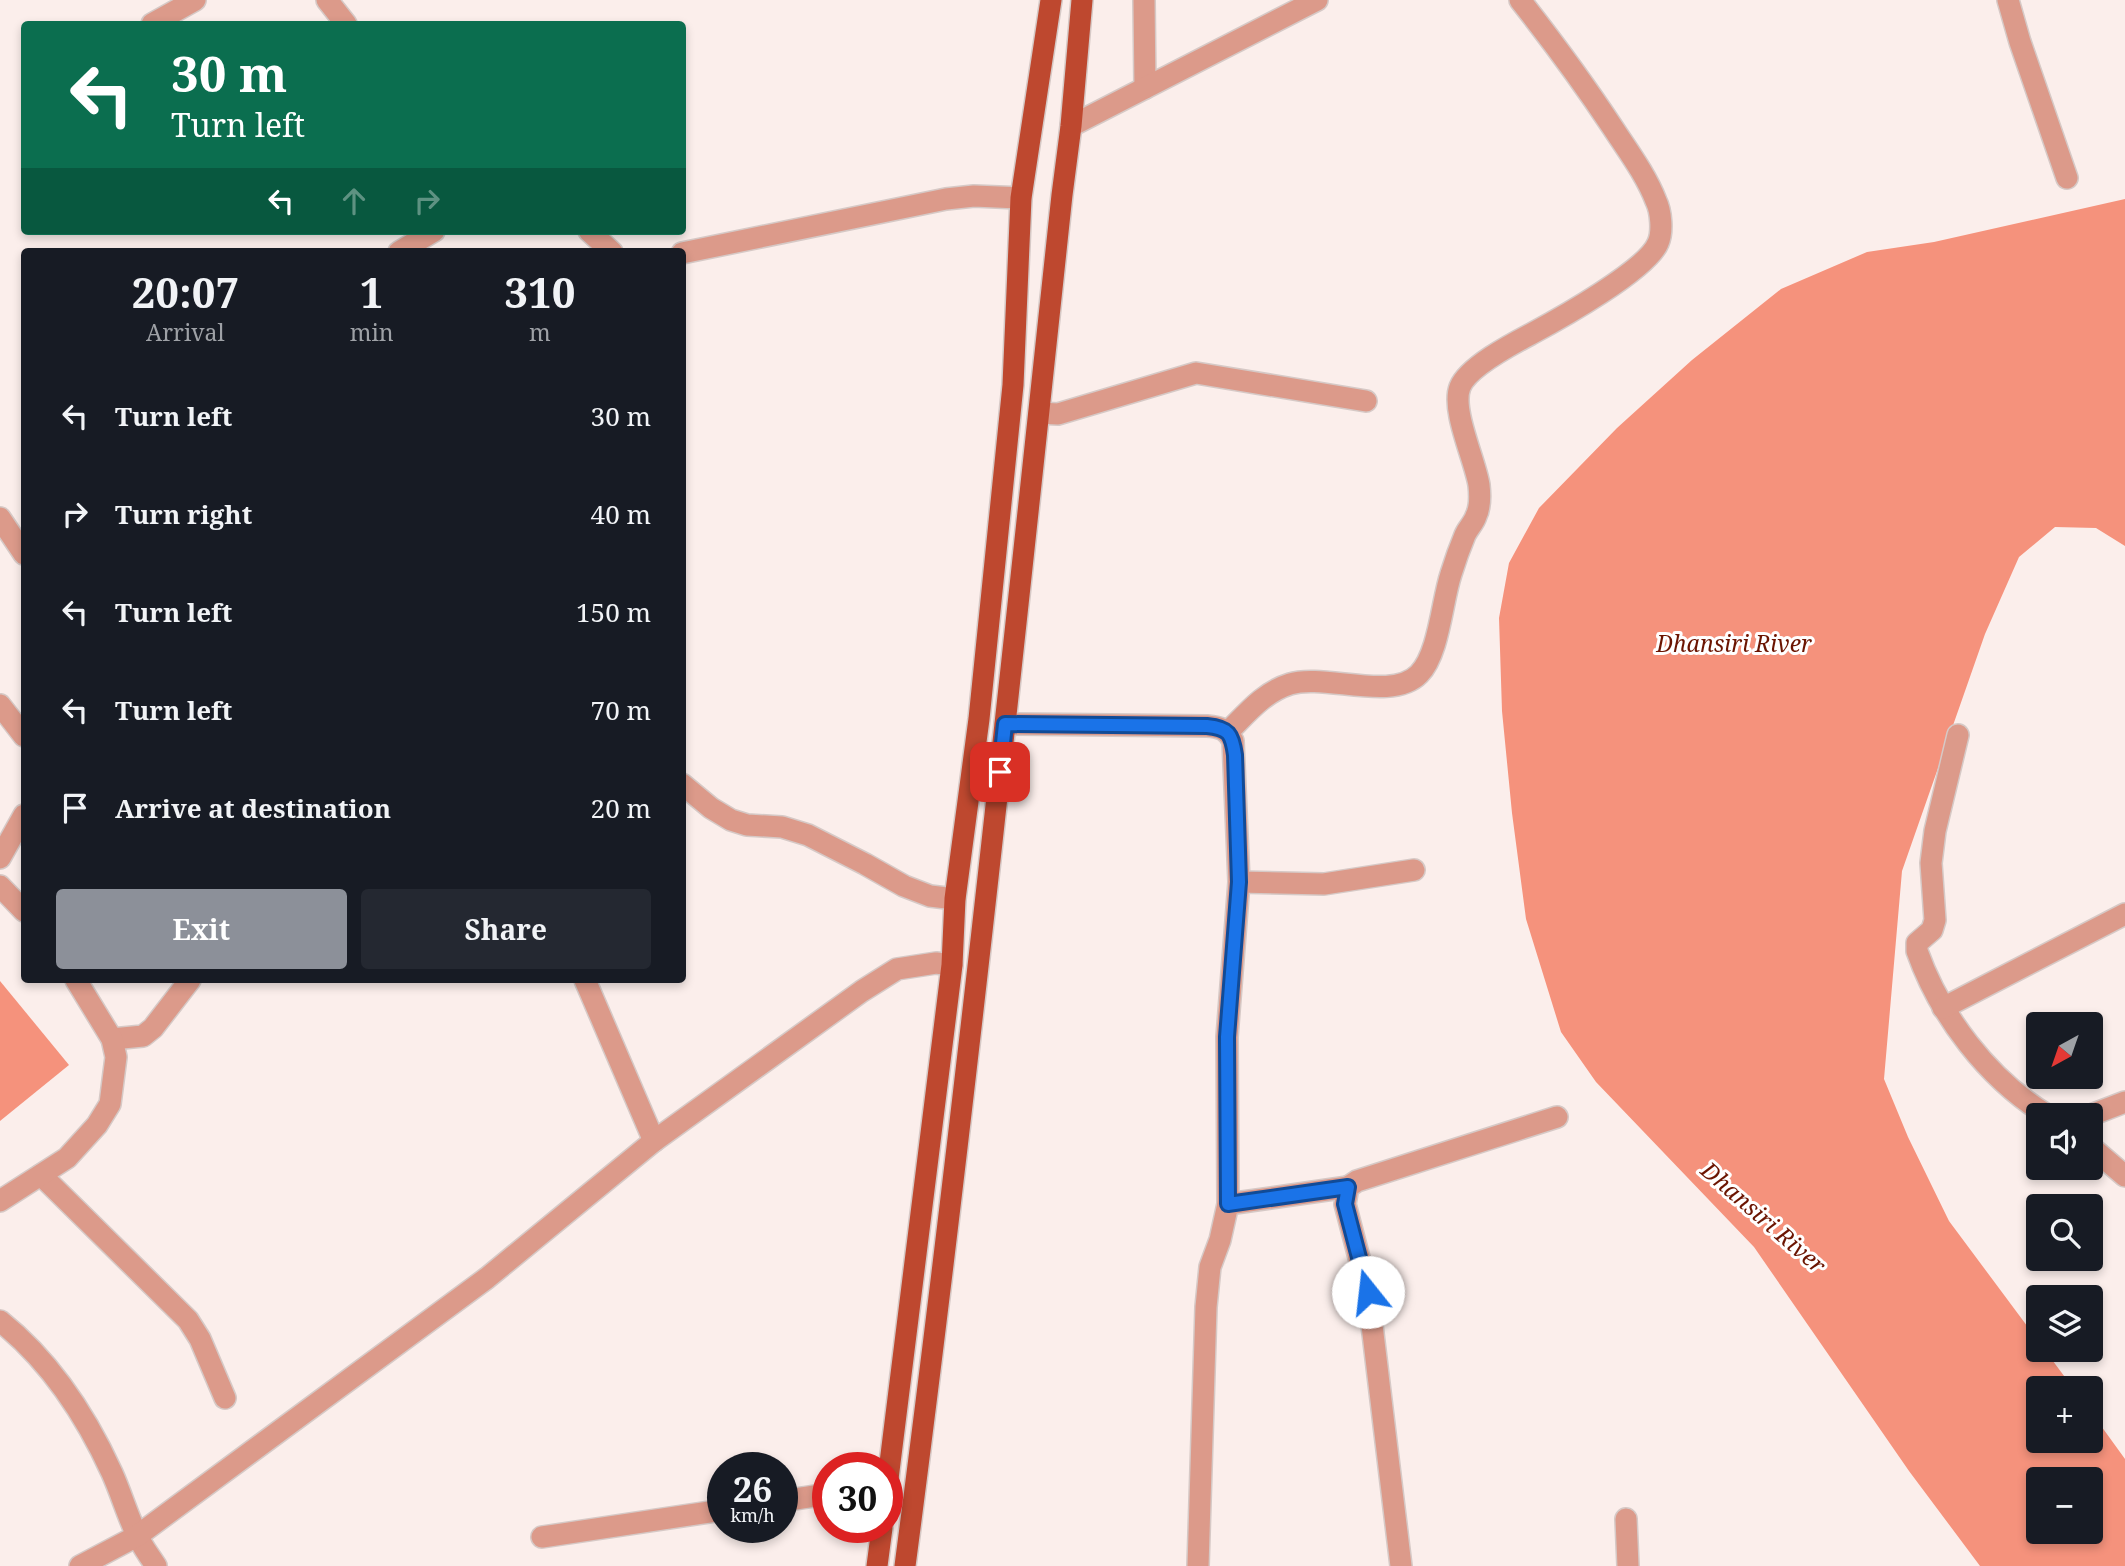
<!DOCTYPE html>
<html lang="en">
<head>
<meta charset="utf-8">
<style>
	body { margin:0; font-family:"Noto Serif",serif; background:#242831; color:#f1f3f6; height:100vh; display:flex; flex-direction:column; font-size:26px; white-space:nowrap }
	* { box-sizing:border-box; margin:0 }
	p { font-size:23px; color:#9ea1a6 }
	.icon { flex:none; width:38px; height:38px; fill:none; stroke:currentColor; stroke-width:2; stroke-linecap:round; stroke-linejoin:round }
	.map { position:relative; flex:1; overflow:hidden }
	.side { position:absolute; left:21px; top:248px; width:665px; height:735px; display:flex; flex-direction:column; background:#171b24; border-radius:7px; box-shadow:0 4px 10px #0003 }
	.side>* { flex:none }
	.guide { position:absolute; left:21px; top:21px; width:665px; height:214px; border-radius:7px; box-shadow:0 4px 10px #0003; background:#0b6e4f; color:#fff; overflow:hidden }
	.needle { width:46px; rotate:220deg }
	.fabs { position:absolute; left:2026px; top:1012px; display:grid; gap:14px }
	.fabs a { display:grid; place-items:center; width:77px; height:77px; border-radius:7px; background:#171b24; box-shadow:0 4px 10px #0003; font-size:35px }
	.speed { position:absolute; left:707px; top:1452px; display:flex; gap:14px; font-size:35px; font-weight:700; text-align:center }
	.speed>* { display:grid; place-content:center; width:91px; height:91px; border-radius:50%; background:#171b24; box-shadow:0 4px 10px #0003; line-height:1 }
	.speed small { font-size:18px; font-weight:400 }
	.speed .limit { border:10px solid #d22; background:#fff; color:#111 }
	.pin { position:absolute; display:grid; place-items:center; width:60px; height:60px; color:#fff; margin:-30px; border-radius:14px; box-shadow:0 4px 10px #0006 }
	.me { position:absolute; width:77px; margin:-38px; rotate:344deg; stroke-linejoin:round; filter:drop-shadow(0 0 5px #0008) }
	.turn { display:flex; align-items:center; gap:24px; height:147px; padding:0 35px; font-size:32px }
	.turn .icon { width:91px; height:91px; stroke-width:2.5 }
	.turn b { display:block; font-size:49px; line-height:60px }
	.lanes { display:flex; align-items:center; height:66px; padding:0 35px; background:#0003; justify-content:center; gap:35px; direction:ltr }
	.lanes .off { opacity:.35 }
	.eta { display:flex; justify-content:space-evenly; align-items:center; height:119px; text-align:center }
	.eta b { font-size:42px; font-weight:700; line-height:49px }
	.primary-button { display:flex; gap:14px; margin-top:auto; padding:14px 35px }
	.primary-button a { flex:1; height:80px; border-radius:7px; background:#8c9099; color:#fff; font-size:28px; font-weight:700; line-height:80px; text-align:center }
	.primary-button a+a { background:#242831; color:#f1f3f6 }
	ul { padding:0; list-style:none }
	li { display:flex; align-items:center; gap:21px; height:98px; padding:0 35px }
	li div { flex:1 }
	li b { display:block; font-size:26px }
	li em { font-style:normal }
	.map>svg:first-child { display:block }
	.water { fill:#f5927c; fill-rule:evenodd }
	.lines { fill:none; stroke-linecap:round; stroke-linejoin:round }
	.minor-casing { stroke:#d6c9c6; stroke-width:24 }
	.major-casing { stroke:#d6c9c6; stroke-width:24 }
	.minor { stroke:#dc9a8a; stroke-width:21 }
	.major { stroke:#be482f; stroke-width:21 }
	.route-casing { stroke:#114b97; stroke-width:18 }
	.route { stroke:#1a73e8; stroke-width:12 }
	.labels { text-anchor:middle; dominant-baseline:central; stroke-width:6; stroke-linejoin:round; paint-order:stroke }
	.water-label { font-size:23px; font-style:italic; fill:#6b1401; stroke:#fff }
</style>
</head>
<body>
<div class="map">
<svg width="2125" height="1566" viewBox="0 0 2125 1566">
	<rect width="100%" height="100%" fill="#fbeeeb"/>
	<g class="water">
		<path d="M 2125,199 L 2125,546 L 2096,528 L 2055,527 L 2019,557 L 1985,634 L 1902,871 L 1884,1079 L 1908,1137 L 1949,1221 L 2039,1342 L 2039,1349 L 2044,1349 L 2073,1388 L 2039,1388 L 2039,1440 L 2091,1440 L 2091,1412 L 2125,1459 L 2125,1566 L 1980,1566 L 1909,1471 L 1754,1247 L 1596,1082 L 1561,1032 L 1526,919 L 1512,813 L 1502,711 L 1499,618 L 1509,563 L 1539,508 L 1617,428 L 1692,360 L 1781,289 L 1867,252 L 1934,242 ZM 2039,1479 L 2091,1479 L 2091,1531 L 2039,1531 Z"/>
		<path d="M 0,981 L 69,1065 L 0,1121 Z"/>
	</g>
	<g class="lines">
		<defs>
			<g id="minor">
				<path d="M 327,0 L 346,24"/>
				<path d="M 1144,0 L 1145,88"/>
				<path d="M 2008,0 L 2020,42 L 2067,178"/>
				<path d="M 152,24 L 195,0"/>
				<path d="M 1071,126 L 1317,0"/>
				<path d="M 589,231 L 612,252"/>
				<path d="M 399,252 L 434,231"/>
				<path d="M 682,253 L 946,199 L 974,196 L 1021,198"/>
				<path d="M 1039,413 L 1058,414 L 1196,373 L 1366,401"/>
				<path d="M 0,518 L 24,554"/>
				<path d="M 0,705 L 24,736"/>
				<path d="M 1005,724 L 1207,726 C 1220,727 1227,729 1233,741 L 1239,882 L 1227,1037 L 1228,1204 L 1220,1240 L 1210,1267 L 1206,1307 L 1198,1566"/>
				<path d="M 1228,732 C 1247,713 1264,692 1290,684 C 1324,673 1392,702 1419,674 C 1439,654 1442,601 1451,574 C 1455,561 1460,547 1465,535 C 1468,528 1474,523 1476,516 C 1480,508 1480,494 1479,485 C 1475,460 1451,410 1460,387 C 1468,367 1512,344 1531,334 C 1559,319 1647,270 1658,243 C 1663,232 1661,211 1656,201 C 1646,175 1628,151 1613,128 C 1584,84 1553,42 1520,0"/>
				<path d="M 1958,735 L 1935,831 L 1931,863 L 1935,920 L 1932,930 L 1917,943 L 1917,951 C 1940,1016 1988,1079 2047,1115"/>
				<path d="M 682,784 L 711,808 L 731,820 L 747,825 L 782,827 L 808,835 L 865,864 L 904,886 L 930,896 L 955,899"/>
				<path d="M 0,858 L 24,815"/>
				<path d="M 1239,882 L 1324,884 L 1414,870"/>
				<path d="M 0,886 L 24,911"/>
				<path d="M 585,980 L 654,1141"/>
				<path d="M 1943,1008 L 2125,914"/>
				<path d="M 112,1039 L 143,1036 L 153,1028 L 190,980"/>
				<path d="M 2091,1115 L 2125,1102"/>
				<path d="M 2091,1147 L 2125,1176"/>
				<path d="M 41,1175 L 188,1320 L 200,1339 L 225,1398"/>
				<path d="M 0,1201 L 67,1158 L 97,1125 L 110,1104 L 116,1057 L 112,1039 L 76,980"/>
				<path d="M 1228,1204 L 1348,1187"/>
				<path d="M 0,1321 C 49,1360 86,1416 112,1473 C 121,1493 127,1514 136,1533 C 141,1545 149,1555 156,1566"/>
				<path d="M 782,1501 L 828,1494"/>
				<path d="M 1626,1519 L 1628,1566"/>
				<path d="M 542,1537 L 723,1510"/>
				<path d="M 80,1566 L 137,1536 L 487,1278 L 654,1141 L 862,991 L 897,969 L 936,963 L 952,965"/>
				<path d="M 1401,1566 L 1368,1292 L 1345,1204 L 1348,1187 L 1357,1181 L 1557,1117"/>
			</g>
			<g id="major">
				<path d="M 887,1487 L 952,965 L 955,899 L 979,719 L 1013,385 L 1021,198 L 1051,0"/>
				<path d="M 877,1566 L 882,1528"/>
				<path d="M 905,1566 C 965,1110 1013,653 1062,195 L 1071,126 L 1082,0"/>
			</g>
		</defs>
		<use href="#minor" class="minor-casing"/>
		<use href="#major" class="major-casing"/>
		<use href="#minor" class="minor"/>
		<use href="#major" class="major"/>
	</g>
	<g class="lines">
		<defs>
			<path id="route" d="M 1000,772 L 1005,724 L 1207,726 C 1229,728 1232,734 1235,755 L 1239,882 L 1227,1037 L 1228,1204 L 1348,1187 L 1345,1204 L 1368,1292"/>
		</defs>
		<use href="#route" class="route-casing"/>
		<use href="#route" class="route"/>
	</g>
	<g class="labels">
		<g class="water-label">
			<text x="1734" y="643">Dhansiri River</text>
			<text transform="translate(1764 1217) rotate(41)">Dhansiri River</text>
		</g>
	</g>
</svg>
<div class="fabs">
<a><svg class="needle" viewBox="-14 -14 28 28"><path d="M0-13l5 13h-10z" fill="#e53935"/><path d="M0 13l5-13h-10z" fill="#9ea1a6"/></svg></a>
<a><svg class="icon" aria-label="sound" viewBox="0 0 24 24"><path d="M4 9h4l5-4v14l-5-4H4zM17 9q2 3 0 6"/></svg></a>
<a><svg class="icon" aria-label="search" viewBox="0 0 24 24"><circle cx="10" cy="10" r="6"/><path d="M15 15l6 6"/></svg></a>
<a><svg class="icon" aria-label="layers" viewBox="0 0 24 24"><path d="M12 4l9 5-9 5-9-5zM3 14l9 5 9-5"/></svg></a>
<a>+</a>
<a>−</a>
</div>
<div class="speed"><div>26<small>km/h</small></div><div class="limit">30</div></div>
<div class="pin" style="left:1000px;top:772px;background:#d93025"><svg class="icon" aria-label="arrive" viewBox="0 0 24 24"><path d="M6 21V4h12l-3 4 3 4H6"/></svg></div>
<svg class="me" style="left:1368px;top:1292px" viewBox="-20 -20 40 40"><circle r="19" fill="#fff"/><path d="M0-13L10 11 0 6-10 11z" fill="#1a73e8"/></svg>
<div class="guide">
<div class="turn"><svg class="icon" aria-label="left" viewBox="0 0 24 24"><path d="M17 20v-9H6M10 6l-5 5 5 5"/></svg><div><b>30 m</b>Turn left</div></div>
<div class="lanes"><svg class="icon" aria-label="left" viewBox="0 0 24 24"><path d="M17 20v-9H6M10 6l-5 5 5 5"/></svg><svg class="icon off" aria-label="ahead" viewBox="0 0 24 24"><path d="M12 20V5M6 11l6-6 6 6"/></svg><svg class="icon off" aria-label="right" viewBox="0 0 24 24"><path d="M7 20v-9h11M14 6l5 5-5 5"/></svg></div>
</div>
<section class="side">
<div class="eta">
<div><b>20:07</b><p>Arrival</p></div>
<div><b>1</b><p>min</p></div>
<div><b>310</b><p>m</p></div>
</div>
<ul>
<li><svg class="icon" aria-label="left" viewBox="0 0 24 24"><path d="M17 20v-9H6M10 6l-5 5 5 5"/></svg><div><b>Turn left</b></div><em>30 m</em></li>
<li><svg class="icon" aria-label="right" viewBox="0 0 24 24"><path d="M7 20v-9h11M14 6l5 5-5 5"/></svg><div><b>Turn right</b></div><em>40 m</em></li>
<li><svg class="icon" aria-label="left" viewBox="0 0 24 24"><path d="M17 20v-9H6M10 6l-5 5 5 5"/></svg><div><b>Turn left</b></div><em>150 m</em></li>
<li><svg class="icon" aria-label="left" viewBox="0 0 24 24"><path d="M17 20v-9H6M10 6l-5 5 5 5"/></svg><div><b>Turn left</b></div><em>70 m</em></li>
<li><svg class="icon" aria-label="arrive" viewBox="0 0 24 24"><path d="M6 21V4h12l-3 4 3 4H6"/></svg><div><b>Arrive at destination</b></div><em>20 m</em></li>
</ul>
<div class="primary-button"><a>Exit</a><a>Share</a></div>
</section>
</div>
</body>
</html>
